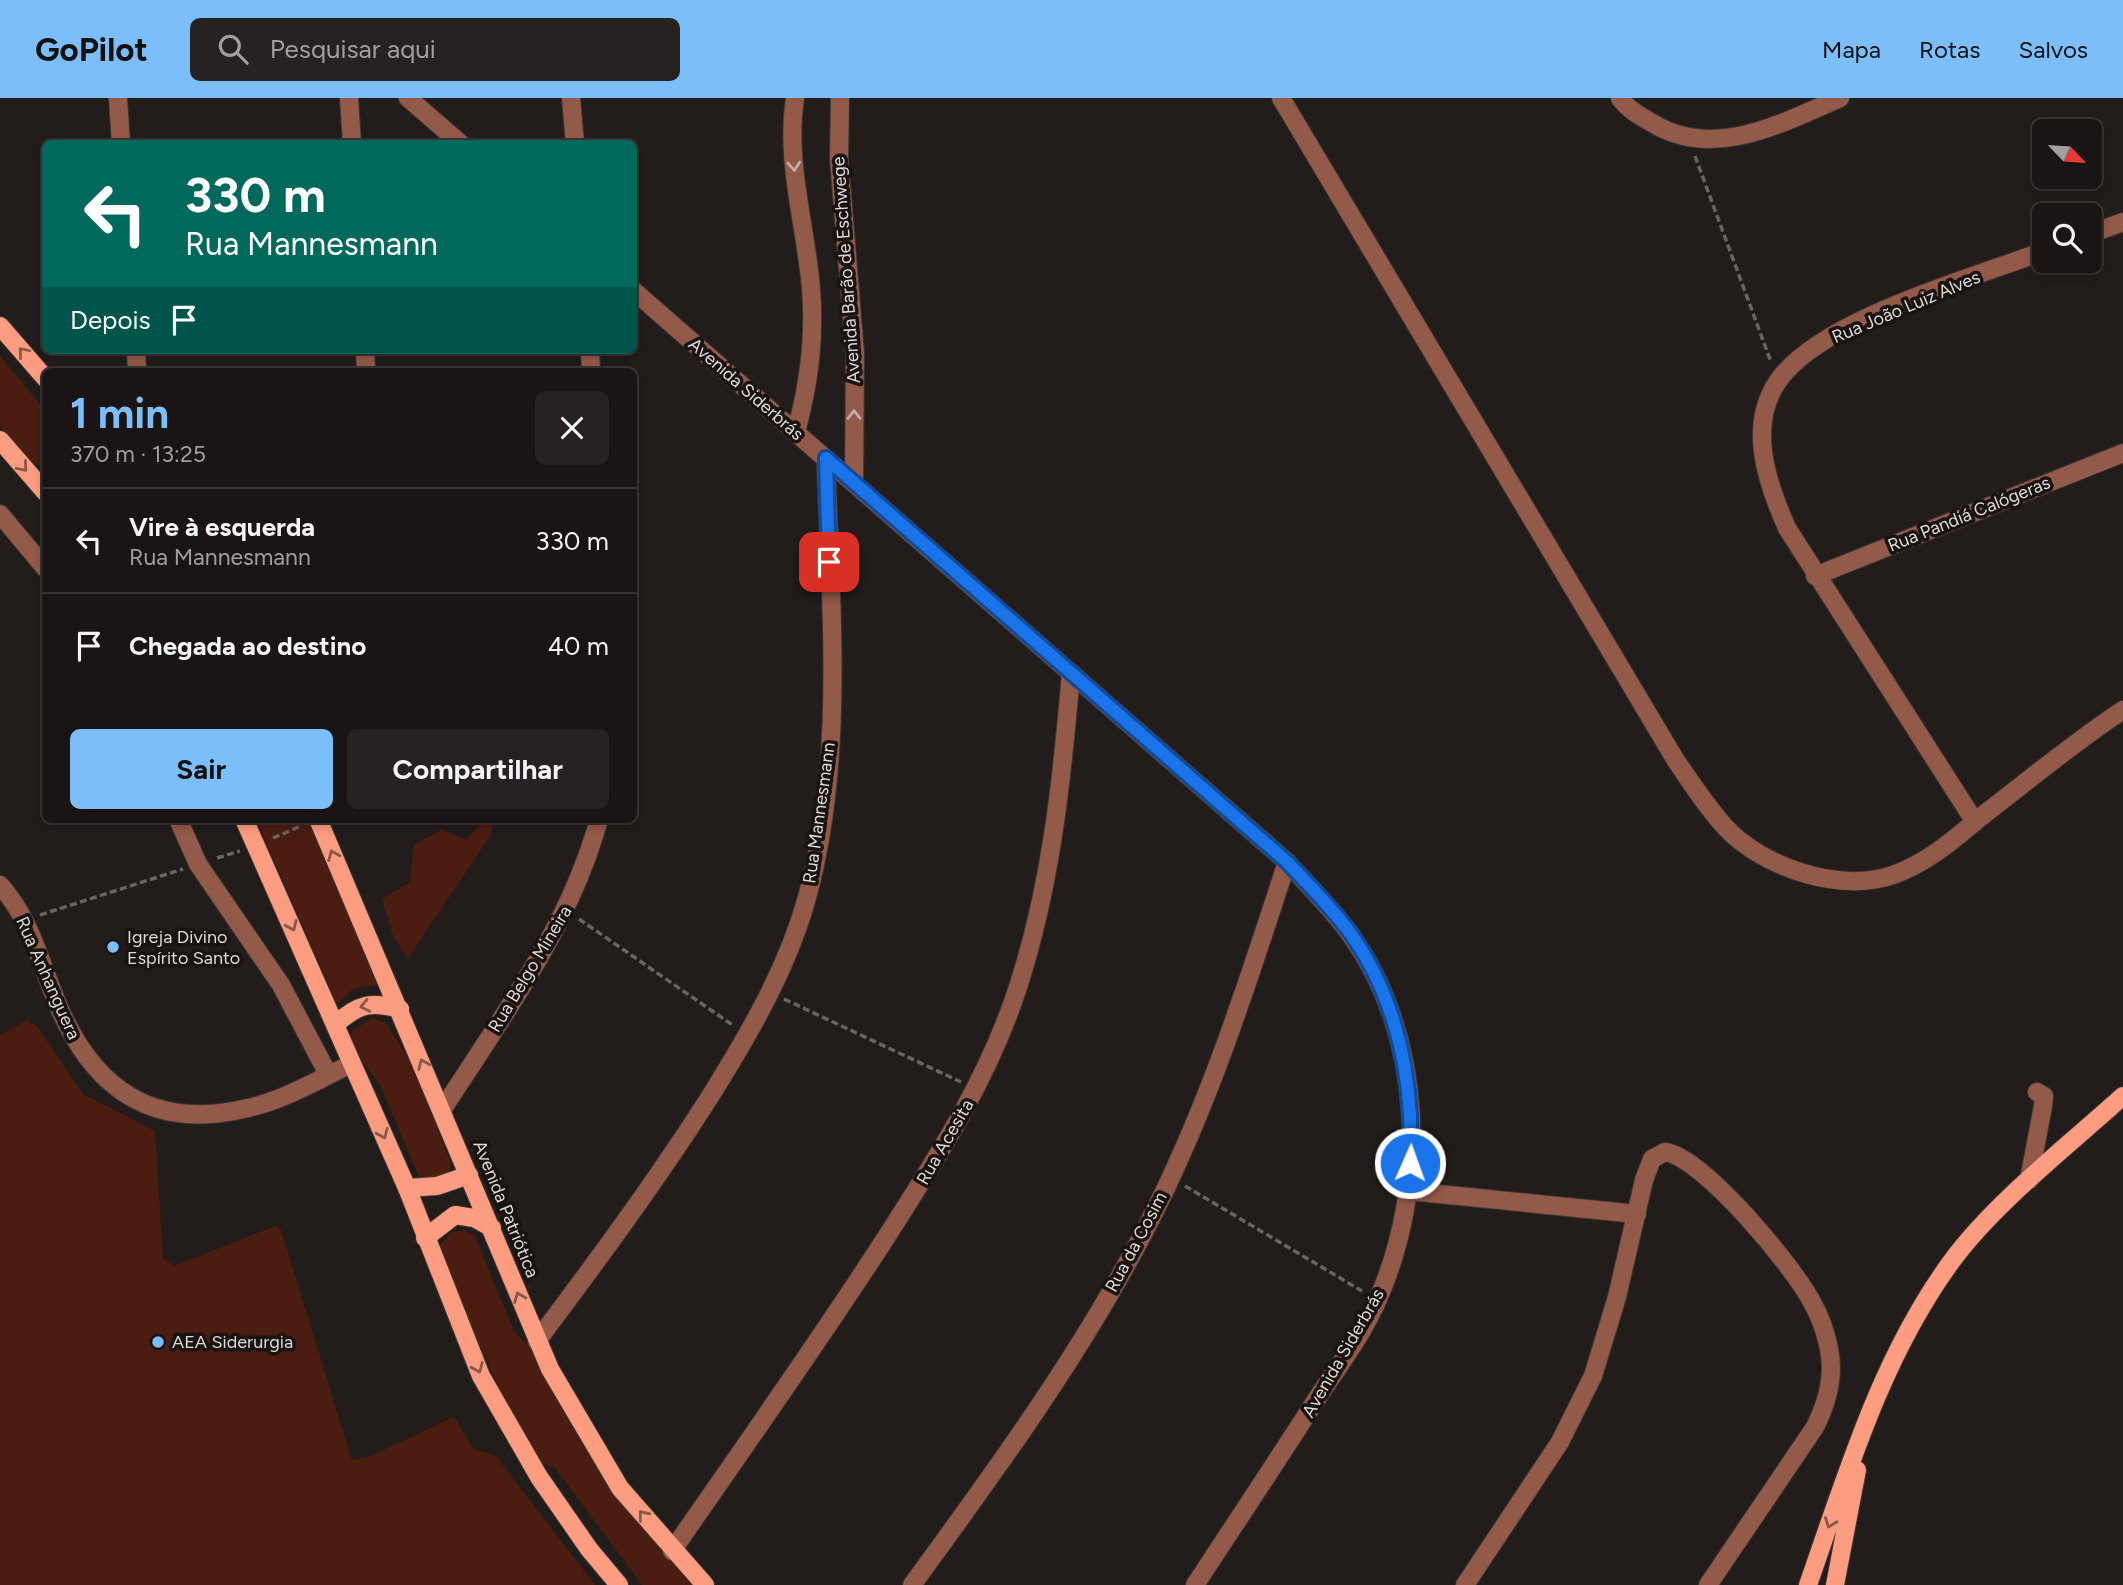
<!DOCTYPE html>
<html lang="pt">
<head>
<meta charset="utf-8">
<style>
	body { margin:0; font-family:Figtree,sans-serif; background:#272222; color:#f1f3f6; height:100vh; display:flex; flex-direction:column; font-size:26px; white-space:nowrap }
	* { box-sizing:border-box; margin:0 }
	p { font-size:23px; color:#9f9fa0 }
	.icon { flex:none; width:38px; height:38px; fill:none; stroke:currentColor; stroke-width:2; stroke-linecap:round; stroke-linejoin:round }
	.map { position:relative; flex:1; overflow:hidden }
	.side { position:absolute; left:42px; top:270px; width:595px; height:455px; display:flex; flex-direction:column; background:#1a1514; border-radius:10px; box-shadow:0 4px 10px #0003,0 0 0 2px #383434 }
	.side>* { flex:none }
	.top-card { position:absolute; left:42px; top:42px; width:595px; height:214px; border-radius:10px; box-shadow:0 4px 10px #0003,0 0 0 2px #383434; background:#00695c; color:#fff; overflow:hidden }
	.needle { width:46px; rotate:115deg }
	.tools { position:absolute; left:2032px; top:21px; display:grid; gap:14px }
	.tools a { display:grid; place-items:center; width:70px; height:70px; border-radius:10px; background:#1a1514; box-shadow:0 4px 10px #0003,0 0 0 2px #383434; font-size:35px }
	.pin { position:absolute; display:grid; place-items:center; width:60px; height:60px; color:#fff; margin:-30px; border-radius:14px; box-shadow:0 4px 10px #0006 }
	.me { position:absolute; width:77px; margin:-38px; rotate:2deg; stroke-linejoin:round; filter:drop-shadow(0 0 5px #0008) }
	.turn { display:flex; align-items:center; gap:24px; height:147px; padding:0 28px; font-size:32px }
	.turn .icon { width:91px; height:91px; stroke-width:2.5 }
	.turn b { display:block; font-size:49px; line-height:60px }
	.then { display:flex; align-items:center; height:66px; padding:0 28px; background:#0003; gap:14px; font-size:26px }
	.round { display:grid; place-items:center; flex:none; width:74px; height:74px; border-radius:10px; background:#272222 }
	.headline { display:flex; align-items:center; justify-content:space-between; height:119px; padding:0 28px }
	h1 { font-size:42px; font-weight:700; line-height:52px; color:#7cbef9 }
	.action { display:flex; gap:14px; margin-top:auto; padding:14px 28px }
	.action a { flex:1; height:80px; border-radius:10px; background:#7cbef9; color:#111; font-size:28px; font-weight:700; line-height:80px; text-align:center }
	.action a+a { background:#272222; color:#f1f3f6 }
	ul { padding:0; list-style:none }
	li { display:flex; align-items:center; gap:21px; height:105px; padding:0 28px; border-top:2px solid #383434 }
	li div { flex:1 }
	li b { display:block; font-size:26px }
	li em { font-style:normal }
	header { display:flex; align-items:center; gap:42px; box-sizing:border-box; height:98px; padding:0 35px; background:#7cbef9; color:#111 }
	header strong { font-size:33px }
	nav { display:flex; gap:38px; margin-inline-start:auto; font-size:24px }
	.search { width:490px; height:63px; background:#272222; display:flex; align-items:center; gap:18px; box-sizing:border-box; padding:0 24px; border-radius:10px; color:#9f9fa0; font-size:26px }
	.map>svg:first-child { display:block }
	.green { fill:#4a1d10 }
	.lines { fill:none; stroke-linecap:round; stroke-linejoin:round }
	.minor-casing { stroke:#3c3736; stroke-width:20 }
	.major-casing { stroke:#3c3736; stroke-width:20 }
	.path { stroke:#696362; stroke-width:3.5; stroke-dasharray:7 3.5; stroke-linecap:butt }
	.minor { stroke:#935949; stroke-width:18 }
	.major { stroke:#fc9c80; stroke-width:18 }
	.oneway { stroke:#c4ada7 }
	.oneway2 { stroke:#8a5849 }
	.route-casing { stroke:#114b97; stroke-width:18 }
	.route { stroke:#1a73e8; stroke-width:12 }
	.poi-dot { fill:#7cbef9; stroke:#191312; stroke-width:2.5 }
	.labels { text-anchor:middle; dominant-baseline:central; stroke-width:7; stroke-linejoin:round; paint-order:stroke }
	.street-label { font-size:18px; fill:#dedad9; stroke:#191312 }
	.poi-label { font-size:18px; fill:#dedad9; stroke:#191312; text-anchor:start }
</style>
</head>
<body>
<header>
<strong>GoPilot</strong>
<div class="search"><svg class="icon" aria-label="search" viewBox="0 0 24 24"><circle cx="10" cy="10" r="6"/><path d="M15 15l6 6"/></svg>Pesquisar aqui</div>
<nav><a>Mapa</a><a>Rotas</a><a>Salvos</a></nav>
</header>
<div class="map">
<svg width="2123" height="1487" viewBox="0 0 2123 1487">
	<rect width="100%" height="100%" fill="#221c1b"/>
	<g class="green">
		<path d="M 0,258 L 45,312 L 45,371 L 30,363 L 0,328 Z"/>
		<path d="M 256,721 L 309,721 L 378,887 L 354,890 L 337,906 Z"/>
		<path d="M 485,721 L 492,721 L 492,735 L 408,860 L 393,838 L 382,801 L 410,784 L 414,747 L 442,731 L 466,742 Z"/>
		<path d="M 373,920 L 386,925 L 412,966 L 451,1065 L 447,1081 L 420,1081 L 380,987 L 353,951 L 351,937 L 354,931 Z"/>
		<path d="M 27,922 L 37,928 L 83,996 L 155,1033 L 163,1160 L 174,1168 L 275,1128 L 281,1132 L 352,1362 L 368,1359 L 454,1319 L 474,1351 L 496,1358 L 595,1487 L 0,1487 L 0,937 Z"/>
		<path d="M 464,1132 L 475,1138 L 514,1233 L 530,1250 L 579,1341 L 633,1420 L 694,1487 L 642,1487 L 556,1371 L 534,1361 L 506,1306 L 453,1187 L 439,1148 L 451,1134 Z"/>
	</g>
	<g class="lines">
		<defs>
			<g id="minor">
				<path d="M 118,0 L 121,46"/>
				<path d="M 349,0 L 352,46"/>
				<path d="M 408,0 L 461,46"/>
				<path d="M 571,0 L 575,46"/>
				<path d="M 795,0 C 785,64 806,128 811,191 C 815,241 809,285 796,334"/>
				<path d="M 840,0 L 839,61 L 855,255 L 854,385"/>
				<path d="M 1281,0 L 1675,661 C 1691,685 1707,709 1726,730 C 1764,770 1840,795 1893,777 C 1926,766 1956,740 1982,718 C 2029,682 2074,644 2123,612"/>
				<path d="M 1620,0 C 1628,12 1642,19 1654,26 C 1715,62 1782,25 1840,0"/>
				<path d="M 2090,136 L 2123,124"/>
				<path d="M 634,193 L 1287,764 C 1308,787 1331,810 1350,836 C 1424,938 1428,1087 1378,1201 C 1364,1234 1340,1266 1320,1296 C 1279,1360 1237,1423 1195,1487"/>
				<path d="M 136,252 L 137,273"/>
				<path d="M 365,252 L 366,273"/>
				<path d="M 590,252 L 591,273"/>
				<path d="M 0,416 L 46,471"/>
				<path d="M 1815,478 L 2123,355"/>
				<path d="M 178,721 L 198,766 L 281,887 L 328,976"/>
				<path d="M 1975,724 L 1787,430 C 1767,385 1747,328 1778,283 C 1821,221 1973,180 2044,153"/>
				<path d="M 0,787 C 31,821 40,865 58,907 C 94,992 154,1033 248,1010 C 284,1002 318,982 351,966"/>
				<path d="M 442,1012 C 502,919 570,828 599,721"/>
				<path d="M 2029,1082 L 2043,1008 L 2044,998 L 2037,994"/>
				<path d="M 1409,1093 L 1637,1116"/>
				<path d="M 537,1243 C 597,1163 657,1082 711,997 C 749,936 786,873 806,803 C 846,661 830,506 826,361"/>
				<path d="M 672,1453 C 744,1349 818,1245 887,1138 C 937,1060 988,981 1017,892 C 1051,789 1062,682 1071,575"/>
				<path d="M 912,1487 C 994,1375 1080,1257 1144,1134 C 1206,1016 1246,890 1287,764"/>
				<path d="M 1465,1487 L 1560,1344 L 1593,1278 L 1617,1199 L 1644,1082 L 1652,1061 L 1665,1054 C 1703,1059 1795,1170 1813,1206 C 1821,1220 1826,1236 1829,1251 C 1835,1279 1827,1305 1815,1329 L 1708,1487"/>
			</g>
			<g id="major">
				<path d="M 0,228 L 46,281"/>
				<path d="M 0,342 L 46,395"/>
				<path d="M 244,721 L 407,1090 L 481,1278 L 539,1379 L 589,1451 L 619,1487"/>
				<path d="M 318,721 L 550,1271 L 620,1390 L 705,1487"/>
				<path d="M 336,926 C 358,906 371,903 400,911"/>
				<path d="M 407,1090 L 437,1088 L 469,1077"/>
				<path d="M 425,1140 L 455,1117 L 474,1120 L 492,1130"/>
				<path d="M 1808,1487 C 1847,1376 1881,1260 1951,1164 C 1993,1106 2069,1047 2123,998"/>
				<path d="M 1835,1487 L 1857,1372"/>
			</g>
		</defs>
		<use href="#minor" class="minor-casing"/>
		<use href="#major" class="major-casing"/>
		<g class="path">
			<path d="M 1695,58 L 1771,264"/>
			<path d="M 273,740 L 301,728"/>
			<path d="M 217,760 L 240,753"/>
			<path d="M 40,817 L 183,771"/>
			<path d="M 579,821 L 734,928"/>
			<path d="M 784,901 L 961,984"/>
			<path d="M 1185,1088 L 1362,1193"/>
		</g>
		<use href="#minor" class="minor"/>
		<use href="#major" class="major"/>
	</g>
	<defs><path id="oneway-chevron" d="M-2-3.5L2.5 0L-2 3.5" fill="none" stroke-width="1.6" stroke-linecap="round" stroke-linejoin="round" transform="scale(1.75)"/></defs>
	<g class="oneway">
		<use href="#oneway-chevron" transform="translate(794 68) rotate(86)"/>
		<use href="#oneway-chevron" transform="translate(854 317) rotate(-90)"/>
	</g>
	<g class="oneway2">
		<use href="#oneway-chevron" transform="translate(23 254) rotate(-130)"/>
		<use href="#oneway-chevron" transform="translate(23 369) rotate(49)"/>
		<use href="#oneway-chevron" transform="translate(333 757) rotate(-113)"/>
		<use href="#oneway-chevron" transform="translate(292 828) rotate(66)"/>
		<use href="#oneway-chevron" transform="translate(365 908) rotate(167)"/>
		<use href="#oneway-chevron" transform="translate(423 966) rotate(-113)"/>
		<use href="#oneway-chevron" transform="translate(383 1036) rotate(66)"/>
		<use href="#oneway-chevron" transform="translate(519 1199) rotate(-112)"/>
		<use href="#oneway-chevron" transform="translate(478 1270) rotate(67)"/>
		<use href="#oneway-chevron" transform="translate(643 1417) rotate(-129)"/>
		<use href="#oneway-chevron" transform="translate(1830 1425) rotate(110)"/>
	</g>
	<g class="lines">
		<defs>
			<path id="route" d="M 829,464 L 826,360 L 1287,764 C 1309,787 1332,810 1351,836 C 1398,903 1414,985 1410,1065"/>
		</defs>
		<use href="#route" class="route-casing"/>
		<use href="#route" class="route"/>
	</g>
	<g class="poi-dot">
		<circle cx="113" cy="849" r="7"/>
		<circle cx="158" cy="1244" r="7"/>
	</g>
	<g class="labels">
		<g class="street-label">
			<text transform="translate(846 172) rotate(-94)">Avenida Barão de Eschwege</text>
			<text transform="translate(1906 209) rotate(-23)">Rua João Luiz Alves</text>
			<text transform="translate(746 291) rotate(41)">Avenida Siderbrás</text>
			<text transform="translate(1969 416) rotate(-22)">Rua Pandiá Calógeras</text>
			<text transform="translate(819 715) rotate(-82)">Rua Mannesmann</text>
			<text transform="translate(530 871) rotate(-59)">Rua Belgo Mineira</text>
			<text transform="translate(48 880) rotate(66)">Rua Anhanguera</text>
			<text transform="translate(945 1044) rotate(-60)">Rua Acesita</text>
			<text transform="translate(506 1111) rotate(68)">Avenida Patriótica</text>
			<text transform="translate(1136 1144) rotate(-62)">Rua da Cosim</text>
			<text transform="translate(1343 1255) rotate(-60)">Avenida Siderbrás</text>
		</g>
		<g class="poi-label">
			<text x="127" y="839">Igreja Divino<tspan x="127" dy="21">Espírito Santo</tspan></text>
			<text x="172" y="1244">AEA Siderurgia</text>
		</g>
	</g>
</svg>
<div class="tools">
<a><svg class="needle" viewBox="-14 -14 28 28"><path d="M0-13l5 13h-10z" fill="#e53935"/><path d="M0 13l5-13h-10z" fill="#9f9fa0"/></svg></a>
<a><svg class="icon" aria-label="search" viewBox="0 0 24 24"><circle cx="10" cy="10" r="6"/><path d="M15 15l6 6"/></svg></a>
</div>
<div class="pin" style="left:829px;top:464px;background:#d93025"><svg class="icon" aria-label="arrive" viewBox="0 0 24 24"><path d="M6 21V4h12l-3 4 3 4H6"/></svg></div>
<svg class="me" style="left:1410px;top:1065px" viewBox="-20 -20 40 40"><circle r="17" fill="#1a73e8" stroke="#fff" stroke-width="3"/><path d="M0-11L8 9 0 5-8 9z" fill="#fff"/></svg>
<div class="top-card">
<div class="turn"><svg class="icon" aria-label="left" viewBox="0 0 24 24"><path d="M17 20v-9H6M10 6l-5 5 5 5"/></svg><div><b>330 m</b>Rua Mannesmann</div></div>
<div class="then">Depois<svg class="icon" aria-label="arrive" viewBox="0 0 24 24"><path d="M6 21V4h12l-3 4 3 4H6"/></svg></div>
</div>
<section class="side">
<div class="headline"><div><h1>1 min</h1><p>370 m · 13:25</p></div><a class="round"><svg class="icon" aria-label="close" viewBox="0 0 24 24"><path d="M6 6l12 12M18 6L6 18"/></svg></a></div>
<ul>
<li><svg class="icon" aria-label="left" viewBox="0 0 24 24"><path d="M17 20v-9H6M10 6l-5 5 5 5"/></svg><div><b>Vire à esquerda</b><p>Rua Mannesmann</p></div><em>330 m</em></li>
<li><svg class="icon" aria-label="arrive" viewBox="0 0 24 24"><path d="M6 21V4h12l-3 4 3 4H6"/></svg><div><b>Chegada ao destino</b></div><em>40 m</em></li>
</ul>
<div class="action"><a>Sair</a><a>Compartilhar</a></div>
</section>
</div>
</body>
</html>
